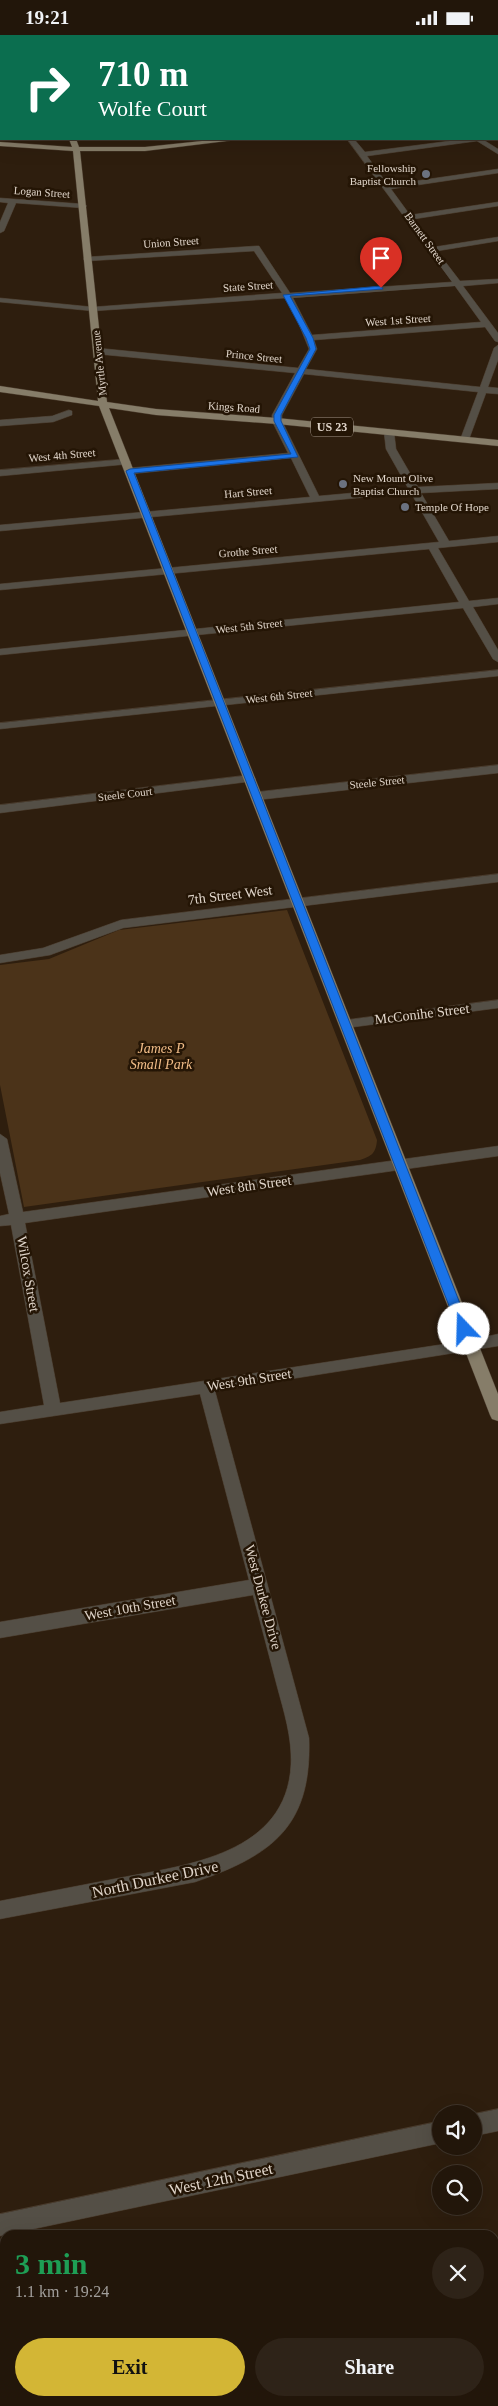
<!DOCTYPE html>
<html lang="en">
<head>
<meta charset="utf-8">
<style>
	body { margin:0; font-family:"Times New Roman",serif; background:#2e2318; color:#f1f3f6; height:100vh; display:flex; flex-direction:column; font-size:19px; white-space:nowrap }
	* { box-sizing:border-box; margin:0 }
	p { font-size:16px; color:#a29f9c }
	.icon { flex:none; width:28px; height:28px; fill:none; stroke:currentColor; stroke-width:2; stroke-linecap:round; stroke-linejoin:round }
	.map { position:relative; flex:1; overflow:hidden }
	.panel { position:absolute; left:0px; top:2195px; width:499px; height:176px; display:flex; flex-direction:column; background:#22160a; border-radius:15px 15px 0 0; box-shadow:0 5px 20px #0002,0 0 0 1px #3f352b }
	.panel>* { flex:none }
	.top-card { position:absolute; left:0px; top:0px; width:499px; height:105px; box-shadow:0 5px 20px #0002,0 0 0 1px #3f352b; background:#0b6e4f; color:#fff; overflow:hidden }
	.fabs { position:absolute; left:432px; top:2070px; display:grid; gap:10px }
	.fabs a { display:grid; place-items:center; width:50px; height:50px; border-radius:50%; background:#22160a; box-shadow:0 5px 20px #0002,0 0 0 1px #3f352b; font-size:25px }
	.pin { position:absolute; display:grid; place-items:center; width:42px; height:42px; color:#fff; margin:-51px -21px; border-radius:50% 50% 50% 0; rotate:-45deg; box-shadow:0 0 5px #0007 }
	.pin .icon { rotate:45deg }
	.me { position:absolute; width:55px; margin:-28px; rotate:339deg; stroke-linejoin:round; filter:drop-shadow(0 0 4px #0008) }
	.turn { display:flex; align-items:center; gap:18px; height:105px; padding:0 15px; font-size:22px }
	.turn .icon { width:65px; height:65px; stroke-width:2.5 }
	.turn b { display:block; font-size:35px; line-height:42px }
	.round { display:grid; place-items:center; flex:none; width:52px; height:52px; border-radius:26px; background:#2e2318 }
	.headline { display:flex; align-items:center; justify-content:space-between; height:85px; padding:0 15px }
	h1 { font-size:30px; font-weight:700; line-height:38px; color:#1e9e55 }
	.primary-button { display:flex; gap:10px; margin-top:auto; padding:10px 15px }
	.primary-button a { flex:1; height:58px; border-radius:30px; background:#d3b635; color:#111; font-size:20px; font-weight:700; line-height:58px; text-align:center }
	.primary-button a+a { background:#2e2318; color:#f1f3f6 }
	.status { display:flex; justify-content:space-between; align-items:center; height:35px; padding:0 25px; background:#22160a; direction:ltr }
	.status svg { height:14px; fill:currentColor }
	.map>svg:first-child { display:block }
	.green { fill:#4b3319 }
	.lines { fill:none; stroke-linecap:round; stroke-linejoin:round }
	.minor-casing { stroke:#4a3b2c; stroke-width:1 }
	.major-casing { stroke:#4a3b2c; stroke-width:1 }
	.minor { fill:#544f46; fill-rule:evenodd }
	.major { fill:#867d69; fill-rule:evenodd }
	.route { fill:#1a73e8; stroke:#114b97 }
	.worship-dot { fill:#6b7280; stroke:#241505; stroke-width:2 }
	.labels { text-anchor:middle; dominant-baseline:central; stroke-width:5; stroke-linejoin:round; paint-order:stroke }
	.far-poi-label { font-size:11px; fill:#e0d5ca; stroke:#241505; text-anchor:start }
	.far-street-label { font-size:11px; fill:#e0d5ca; stroke:#241505 }
	.shield { fill:#241505; stroke:#a89b8f; stroke-width:1 }
	.shield-label { font-size:12px; font-weight:bold; fill:#e0d5ca }
	.street-label { font-size:14px; fill:#e0d5ca; stroke:#241505 }
	.park-label { font-size:14px; font-style:italic; fill:#f2bd88; stroke:#241505 }
	.near-street-label { font-size:16px; fill:#e0d5ca; stroke:#241505 }
</style>
</head>
<body>
<div class="status"><b>19:21</b><svg viewBox="0 0 49 12"><path d="M0 12V9h3v3zM5 12V6h3v6zM10 12V3h3v9zM15 12V0h3v12zM26 1h20v11H26zM47 4h2v5h-2z"/></svg></div>
<div class="map">
<svg width="498" height="2371" viewBox="0 0 498 2371">
	<rect width="100%" height="100%" fill="#2e1e0e"/>
	<path class="green" d="M 287,875 L 377,1105 C 376,1118 372,1121 360,1125 L 24,1172 L 0,1050 L 0,930 L 49,924 L 119,895 Z"/>
	<g class="lines">
		<defs>
			<g id="minor">
				<rect x="0" y="2" width="1" height="4"/>
				<path d="M 347,104 L 354,104 L 365,117 L 465,104 L 482,104 L 498,114 L 498,119 L 477,106 L 367,121 L 388,150 L 498,134 L 498,138 L 391,154 L 410,180 L 498,167 L 498,171 L 414,184 L 434,212 L 498,202 L 498,206 L 437,216 L 460,246 L 498,244 L 498,248 L 463,251 L 498,298 L 498,307 L 495,306 L 485,292 L 314,305 L 317,314 L 306,334 L 480,352 L 494,313 L 498,310 L 498,325 L 488,352 L 498,353 L 498,359 L 486,358 L 468,407 L 460,405 L 478,357 L 304,339 L 282,380 L 282,386 L 319,461 L 408,453 L 386,414 L 384,397 L 389,394 L 394,397 L 396,414 L 418,452 L 498,448 L 498,454 L 421,458 L 449,506 L 498,501 L 498,507 L 438,513 L 469,566 L 498,563 L 498,569 L 473,572 L 498,615 L 498,627 L 493,624 L 463,573 L 0,620 L 0,614 L 459,567 L 429,514 L 0,555 L 0,549 L 439,507 L 411,458 L 0,496 L 0,490 L 310,462 L 291,423 L 130,439 L 125,436 L 130,433 L 288,418 L 272,386 L 272,380 L 295,338 L 97,319 L 93,316 L 97,313 L 298,333 L 309,314 L 298,287 L 285,263 L 93,276 L 0,267 L 0,263 L 93,272 L 282,258 L 254,216 L 87,226 L 83,224 L 87,222 L 256,211 L 259,211 L 290,258 L 452,247 ZM 455,251 L 481,287 L 312,300 L 293,263 Z"/>
				<path d="M 0,163 L 83,169 L 87,171 L 83,173 L 16,168 L 4,196 L 0,198 L 0,187 L 8,168 L 0,167 Z"/>
				<path d="M 69,375 L 72,376 L 72,380 L 53,387 L 0,391 L 0,385 L 52,381 Z"/>
				<path d="M 126,424 L 131,427 L 129,429 L 0,441 L 0,435 Z"/>
				<path d="M 498,635 L 498,641 L 0,694 L 0,688 Z"/>
				<path d="M 498,730 L 498,738 L 257,765 L 251,761 L 257,757 Z"/>
				<path d="M 250,740 L 256,744 L 254,746 L 0,778 L 0,770 Z"/>
				<path d="M 498,839 L 498,847 L 123,893 L 50,920 L 0,928 L 0,920 L 43,913 L 121,885 Z"/>
				<path d="M 498,965 L 498,973 L 346,993 L 339,989 L 346,985 Z"/>
				<path d="M 0,1099 L 7,1104 L 23,1177 L 498,1111 L 498,1121 L 25,1188 L 60,1368 L 471,1305 L 498,1299 L 498,1311 L 215,1356 L 309,1703 C 312,1791 273,1820 195,1847 L 0,1884 L 0,1866 C 40,1858 79,1851 119,1843 C 187,1830 287,1819 291,1729 C 292,1702 284,1677 277,1651 C 269,1620 261,1590 253,1560 L 0,1603 L 0,1587 L 249,1545 L 200,1359 L 0,1389 L 0,1377 L 44,1370 L 11,1190 L 0,1191 L 0,1181 L 9,1179 L 0,1138 Z"/>
				<path d="M 498,2074 L 498,2096 L 474,2101 L 474,2079 Z"/>
				<path d="M 441,2086 L 441,2108 L 0,2201 L 0,2179 Z"/>
			</g>
			<g id="major">
				<path d="M 11,0 L 17,0 L 18,1 L 12,1 Z"/>
				<path d="M 69,104 L 76,104 L 79,112 L 145,112 L 221,104 L 243,104 L 145,116 L 80,116 L 107,367 L 156,374 L 277,383 L 498,405 L 498,411 L 277,389 L 156,380 L 109,373 L 498,1359 L 498,1386 L 492,1384 L 490,1380 L 99,371 L 0,357 L 0,351 L 98,366 L 73,116 L 0,111 L 0,107 L 72,112 Z"/>
			</g>
		</defs>
		<use href="#minor" class="minor-casing"/>
		<use href="#major" class="major-casing"/>
		<use href="#minor" class="minor"/>
		<use href="#major" class="major"/>
	</g>
	<path class="route" d="M 381,251 L 383,254 L 290,261 L 313,303 L 316,314 L 281,380 L 281,386 L 298,422 L 134,438 L 470,1294 L 464,1299 L 458,1294 L 126,436 L 130,434 L 291,419 L 274,386 L 274,380 L 310,314 L 306,303 L 283,260 Z"/>
	<g class="worship-dot">
		<circle cx="426" cy="139" r="5"/>
		<circle cx="343" cy="449" r="5"/>
		<circle cx="405" cy="472" r="5"/>
	</g>
	<g class="labels">
		<g class="far-poi-label">
			<text x="416" y="133" text-anchor="end">Fellowship<tspan x="416" dy="13">Baptist Church</tspan></text>
			<text x="353" y="443">New Mount Olive<tspan x="353" dy="13">Baptist Church</tspan></text>
			<text x="415" y="472">Temple Of Hope</text>
		</g>
		<g class="far-street-label">
			<text transform="translate(42 157) rotate(4)">Logan Street</text>
			<text transform="translate(425 203) rotate(54)">Barnett Street</text>
			<text transform="translate(171 207) rotate(-4)">Union Street</text>
			<text transform="translate(248 251) rotate(-4)">State Street</text>
			<text transform="translate(398 285) rotate(-4)">West 1st Street</text>
			<text transform="translate(254 321) rotate(6)">Prince Street</text>
			<text transform="translate(99 328) rotate(-96)">Myrtle Avenue</text>
			<text transform="translate(234 372) rotate(4)">Kings Road</text>
			<text transform="translate(62 420) rotate(-5)">West 4th Street</text>
			<text transform="translate(248 457) rotate(-5)">Hart Street</text>
			<text transform="translate(248 516) rotate(-5)">Grothe Street</text>
			<text transform="translate(249 591) rotate(-6)">West 5th Street</text>
			<text transform="translate(279 661) rotate(-6)">West 6th Street</text>
			<text transform="translate(377 747) rotate(-6)">Steele Street</text>
			<text transform="translate(125 759) rotate(-7)">Steele Court</text>
		</g>
		<rect class="shield" x="311" y="382.5" width="42" height="19" rx="4"/>
		<g class="shield-label">
			<text x="332" y="392">US 23</text>
		</g>
		<g class="street-label">
			<text transform="translate(230 860) rotate(-7)">7th Street West</text>
			<text transform="translate(422 979) rotate(-7)">McConihe Street</text>
			<text transform="translate(249 1151) rotate(-8)">West 8th Street</text>
			<text transform="translate(28 1239) rotate(80)">Wilcox Street</text>
			<text transform="translate(249 1345) rotate(-9)">West 9th Street</text>
			<text transform="translate(263 1562) rotate(75)">West Durkee Drive</text>
			<text transform="translate(130 1573) rotate(-10)">West 10th Street</text>
		</g>
		<g class="park-label">
			<text x="161" y="1013">James P<tspan x="161" dy="16">Small Park</tspan></text>
		</g>
		<g class="near-street-label">
			<text transform="translate(155 1844) rotate(-12)">North Durkee Drive</text>
			<text transform="translate(221 2144) rotate(-12)">West 12th Street</text>
		</g>
	</g>
</svg>
<div class="fabs">
<a><svg class="icon" aria-label="sound" viewBox="0 0 24 24"><path d="M4 9h4l5-4v14l-5-4H4zM17 9q2 3 0 6"/></svg></a>
<a><svg class="icon" aria-label="search" viewBox="0 0 24 24"><circle cx="10" cy="10" r="6"/><path d="M15 15l6 6"/></svg></a>
</div>
<div class="pin" style="left:381px;top:253px;background:#d93025"><svg class="icon" aria-label="arrive" viewBox="0 0 24 24"><path d="M6 21V4h12l-3 4 3 4H6"/></svg></div>
<svg class="me" style="left:464px;top:1294px" viewBox="-20 -20 40 40"><circle r="19" fill="#fff"/><path d="M0-13L10 11 0 6-10 11z" fill="#1a73e8"/></svg>
<div class="top-card">
<div class="turn"><svg class="icon" aria-label="right" viewBox="0 0 24 24"><path d="M7 20v-9h11M14 6l5 5-5 5"/></svg><div><b>710 m</b>Wolfe Court</div></div>
</div>
<section class="panel">
<div class="headline"><div><h1>3 min</h1><p>1.1 km · 19:24</p></div><a class="round"><svg class="icon" aria-label="close" viewBox="0 0 24 24"><path d="M6 6l12 12M18 6L6 18"/></svg></a></div>
<div class="primary-button"><a>Exit</a><a>Share</a></div>
</section>
</div>
</body>
</html>
